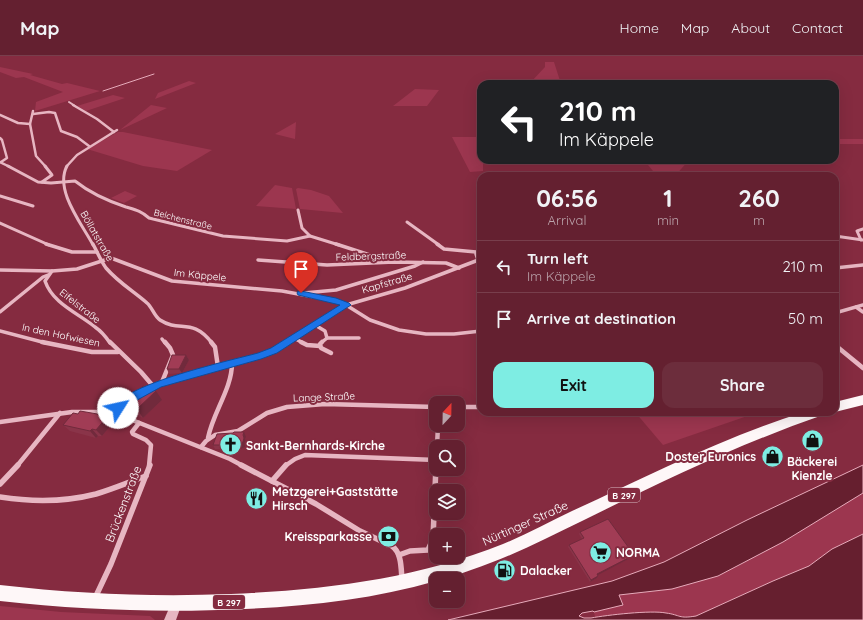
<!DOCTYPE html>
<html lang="en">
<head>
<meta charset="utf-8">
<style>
	body { margin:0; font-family:Quicksand,sans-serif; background:#6c2d3c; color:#f1f3f6; height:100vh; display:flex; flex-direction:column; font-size:15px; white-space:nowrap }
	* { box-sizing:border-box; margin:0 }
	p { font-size:13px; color:#bba3ab }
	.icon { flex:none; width:22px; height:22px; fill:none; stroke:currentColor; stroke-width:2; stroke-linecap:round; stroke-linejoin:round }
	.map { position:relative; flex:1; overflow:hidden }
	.side { position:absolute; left:477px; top:116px; width:362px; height:244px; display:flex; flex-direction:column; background:#642030; border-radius:12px; box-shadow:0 4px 16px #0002,0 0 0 1px #783e4c }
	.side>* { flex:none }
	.hud { position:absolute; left:477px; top:24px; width:362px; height:84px; border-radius:12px; box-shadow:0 4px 16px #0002,0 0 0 1px #783e4c; background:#202124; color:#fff; overflow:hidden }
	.needle { width:26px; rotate:22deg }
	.buttons { position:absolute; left:429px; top:340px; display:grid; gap:8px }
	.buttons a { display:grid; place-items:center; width:36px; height:36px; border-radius:8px; background:#642030; box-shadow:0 4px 16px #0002,0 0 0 1px #783e4c; font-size:20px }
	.pin { position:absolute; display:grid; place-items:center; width:34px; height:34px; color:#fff; margin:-41px -17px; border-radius:50% 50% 50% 0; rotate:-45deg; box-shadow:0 0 4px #0007 }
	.pin .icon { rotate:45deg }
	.me { position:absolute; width:44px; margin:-22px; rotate:55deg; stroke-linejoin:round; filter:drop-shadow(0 0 3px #0008) }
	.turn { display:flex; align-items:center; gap:14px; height:84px; padding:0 16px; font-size:18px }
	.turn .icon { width:52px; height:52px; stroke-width:2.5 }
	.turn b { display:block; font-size:28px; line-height:34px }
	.eta { display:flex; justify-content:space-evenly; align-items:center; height:68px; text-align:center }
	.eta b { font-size:24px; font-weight:800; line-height:28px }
	.cta { display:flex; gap:8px; margin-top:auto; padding:8px 16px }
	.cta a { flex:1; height:46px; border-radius:12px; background:#7eede3; color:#111; font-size:16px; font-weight:800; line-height:46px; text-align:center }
	.cta a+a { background:#6c2d3c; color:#f1f3f6 }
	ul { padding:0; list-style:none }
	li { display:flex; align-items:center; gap:12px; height:52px; padding:0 16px; border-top:1px solid #783e4c }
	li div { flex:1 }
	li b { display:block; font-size:15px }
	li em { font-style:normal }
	header { display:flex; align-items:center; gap:24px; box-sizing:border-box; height:56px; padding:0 20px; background:#642030; border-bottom:1px solid #783e4c }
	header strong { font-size:19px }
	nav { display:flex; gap:22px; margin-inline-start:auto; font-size:14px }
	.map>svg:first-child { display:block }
	.green { fill:#9c364f }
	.water { fill:#661f2f; stroke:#e7abbb }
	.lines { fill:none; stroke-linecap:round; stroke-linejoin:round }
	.stream { stroke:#e7abbb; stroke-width:1 }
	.minor-far5 { stroke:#e7b6c2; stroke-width:2 }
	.minor-far4 { stroke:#e7b6c2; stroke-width:2.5 }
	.minor-far3 { stroke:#e7b6c2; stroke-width:3 }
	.minor-far2 { stroke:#e7b6c2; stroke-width:3.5 }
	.minor-far1 { stroke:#e7b6c2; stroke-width:4.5 }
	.minor { stroke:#e7b6c2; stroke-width:5.5 }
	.tertiary { fill:#e7b6c2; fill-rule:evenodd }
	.primary { fill:#fef7f8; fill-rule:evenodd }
	.wall { fill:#8a3449 }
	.shaded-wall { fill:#712a3c }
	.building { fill:#a13c55; stroke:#712a3c }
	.route { fill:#1a73e8; stroke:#114b97 }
	.labels { text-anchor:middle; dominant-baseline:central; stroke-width:4; stroke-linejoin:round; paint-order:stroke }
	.far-street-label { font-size:9px; fill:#fff; stroke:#852b40 }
	.shield { fill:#852b40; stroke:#dabfc6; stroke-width:1 }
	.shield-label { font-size:9px; font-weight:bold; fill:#fff }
	.street-label { font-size:10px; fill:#fff; stroke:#852b40 }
	.near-poi-label { font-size:12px; font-weight:bold; fill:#fff; stroke:#852b40; text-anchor:start }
	.near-street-label { font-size:12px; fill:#fff; stroke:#852b40 }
</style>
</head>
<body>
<header>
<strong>Map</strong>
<nav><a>Home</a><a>Map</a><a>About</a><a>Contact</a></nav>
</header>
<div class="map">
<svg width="863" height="564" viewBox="0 0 863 564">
	<rect width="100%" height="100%" fill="#852b40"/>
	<g class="green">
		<path d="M 545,6 L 554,6 L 561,28 L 530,27 L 545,11 Z"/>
		<path d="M 0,11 L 33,18 L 30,19 L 62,28 L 67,27 L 100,35 L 35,55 L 36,46 L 63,36 L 24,21 L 16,22 L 0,16 Z"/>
		<path d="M 189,25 L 196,27 L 155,43 L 158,37 Z"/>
		<path d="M 415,33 L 439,34 L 427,50 L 393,50 Z"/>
		<path d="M 113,39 L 125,42 L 86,55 L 77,50 Z"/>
		<path d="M 151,49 L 167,52 L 120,74 Z"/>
		<path d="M 296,66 L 295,83 L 275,78 Z"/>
		<path d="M 118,76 L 123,76 L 212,94 L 177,115 L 143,110 L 87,93 Z"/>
		<path d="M 452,81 L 481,81 L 481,104 L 483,104 L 483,115 L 470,116 Z"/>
		<rect x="835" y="83" width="28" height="5"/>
		<path d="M 644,104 L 689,104 L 675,120 L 657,120 Z"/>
		<path d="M 275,129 L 292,132 L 296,153 L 256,150 Z"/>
		<path d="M 298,132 L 311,134 L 329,140 L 343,157 L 300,153 L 296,133 Z"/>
		<path d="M 125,135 L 137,140 L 124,147 L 111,142 Z"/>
		<path d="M 635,356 L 759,356 L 663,389 Z"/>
		<path d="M 863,437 L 863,478 L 832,493 L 809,510 L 773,525 L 696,560 L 682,562 L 666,557 L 595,561 L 594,556 L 623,549 L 618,539 L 672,533 L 836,452 Z"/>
		<path d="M 0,550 L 61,556 L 150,560 L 155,564 L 0,564 Z"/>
	</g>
	<path class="water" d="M 863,409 L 863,437 L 783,486 L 718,520 L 672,533 L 619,539 L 623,549 L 594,556 L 593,555 L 582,557 L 579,560 L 584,562 L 591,562 C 607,559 651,554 666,557 C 681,559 678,563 696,560 L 773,525 L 809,510 L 832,493 L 863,478 L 863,564 L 448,564 L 612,525 L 664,506 L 747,464 Z"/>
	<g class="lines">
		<path class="stream" d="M 103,35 L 154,18"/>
		<path class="minor-far5" d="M 69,46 L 75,50"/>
		<g class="minor-far4">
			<path d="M 73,49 L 97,63 L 114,76"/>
			<path d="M 33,55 L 30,68 L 36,100 L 46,111"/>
			<path d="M 33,58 L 49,56 L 55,57 L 61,75 L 77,81 L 89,90"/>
			<path d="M 0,59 L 18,67 L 30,68"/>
			<path d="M 0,82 L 2,84 L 7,102 L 1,106"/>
			<path d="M 0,106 L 10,111"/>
			<path d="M 66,111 L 77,99 L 117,74"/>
		</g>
		<g class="minor-far3">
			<path d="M 8,110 L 38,126 L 51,127 L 75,125 C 90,137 108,145 126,151 C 136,154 141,155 149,162 L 223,180 L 287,185 L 310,180"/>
			<path d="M 67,110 C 54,134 82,168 93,189"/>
			<path d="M 42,126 L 52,119 L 45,110"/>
			<path d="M 0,140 L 33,150"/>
			<path d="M 298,154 L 302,172 L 310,180 L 339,189"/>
			<path d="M 407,166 L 439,189"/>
			<path d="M 0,167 L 49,189"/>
			<path d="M 835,180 L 863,184"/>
			<path d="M 861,184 L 857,175 L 863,173"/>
		</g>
		<g class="minor-far2">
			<path d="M 46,188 L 72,196 L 97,196"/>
			<path d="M 93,188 C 97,196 101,205 106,212 C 118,226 133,235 147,247 C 152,251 154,260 160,264 C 180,277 192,261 212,287"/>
			<path d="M 336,188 L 376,201 L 383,206"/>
			<path d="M 437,188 L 444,193 L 476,196"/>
			<path d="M 258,204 L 327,209 L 394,206 L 446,207 L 459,212"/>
			<path d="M 478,204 L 476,198 L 481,190"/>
			<path d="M 835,212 L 863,209"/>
			<path d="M 0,214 L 52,215"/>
			<path d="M 304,237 L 336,234 L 415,210 L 423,206"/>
			<path d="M 856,251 L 863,256"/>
			<path d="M 0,256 L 43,221 L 48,219"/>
			<path d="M 835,257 L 863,249"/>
			<path d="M 315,269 L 325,275 L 327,282"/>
			<path d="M 0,275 L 46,287"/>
			<path d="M 294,282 L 303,287"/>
			<path d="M 162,283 L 165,287"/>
			<path d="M 110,287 C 106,281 101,275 95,271 C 78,257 53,248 45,225 L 52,215 L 77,213 L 111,202 L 172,225 L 282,235 L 336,245 L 346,249 L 370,264 L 399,274 L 426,278 L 454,278 L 481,275"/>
			<path d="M 284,287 L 346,249 L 405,232 L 481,203"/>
			<path d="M 321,287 L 327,282 L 359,282"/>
		</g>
		<g class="minor-far1">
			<path d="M 42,286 L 92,296 L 118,296"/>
			<path d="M 110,286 L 141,316 L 153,330"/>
			<path d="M 211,286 L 215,291 L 218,311"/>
			<path d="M 301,286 L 307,289 L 320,290"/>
			<path d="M 322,286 L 320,288 L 321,292 L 331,297"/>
			<path d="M 835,289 L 863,312"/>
			<path d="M 162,326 L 173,299 L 170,292 L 165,286"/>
			<path d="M 145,334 L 162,326 L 268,297 L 286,286"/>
			<path d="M 458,351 L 481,351"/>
			<path d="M 117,356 L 121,348 L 132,342"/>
			<path d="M 117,356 L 122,360 L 230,403 L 243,410"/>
			<path d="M 0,366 L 72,356 L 117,356"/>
			<path d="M 139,367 L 132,376 L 133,378 L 146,384 L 151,389 L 149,410"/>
			<path d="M 208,382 C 213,356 232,333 232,307"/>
			<path d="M 201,391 L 206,385 L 215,379 L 238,375 L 267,357 L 287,351 L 325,348 L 436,351"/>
			<path d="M 437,391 L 438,369"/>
			<path d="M 17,410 L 60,357"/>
			<path d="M 285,410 L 295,403 L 305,399 L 436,404"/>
			<path d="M 436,410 L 436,403"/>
		</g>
		<g class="minor">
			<path d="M 241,409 L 316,448 L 360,475 L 392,490 C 402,497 401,513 402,524"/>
			<path d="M 272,425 L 286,409"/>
			<path d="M 0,428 L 18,409"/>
			<path d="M 0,441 C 32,446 65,446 96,438 C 113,433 129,426 146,420"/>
			<path d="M 399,499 L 410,495 L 428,494 L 433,483 L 436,409"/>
			<path d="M 95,542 L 111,508 L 150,409"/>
		</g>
		<path class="tertiary" d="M 177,542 L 181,543 L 182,547 L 176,564 L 164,564 L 173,543 Z"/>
		<g class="primary">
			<path d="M 863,339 L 863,349 L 835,356 L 835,346 Z"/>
			<path d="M 804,356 L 825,356 L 823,359 C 739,388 661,426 582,465 C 545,483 510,501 471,514 C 460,518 448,523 436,523 L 436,525 C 374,543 310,550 245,553 C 163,557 82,554 0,545 L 0,529 C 77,538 154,541 231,538 C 324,534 416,523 503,488 C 527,478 549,466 572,455 C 648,420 724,381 804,356 Z"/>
		</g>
	</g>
	<g class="wall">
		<path d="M 186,299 L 189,304 L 182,317 L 169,318 L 167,313 Z"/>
		<path d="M 162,344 L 143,362 L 131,357 L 124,348 Z"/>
		<path d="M 78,358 L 103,359 L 111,369 L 102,380 L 98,380 L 96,382 L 70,375 L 63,369 Z"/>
		<path d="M 246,381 L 245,383 L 247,387 L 245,391 L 241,393 L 235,393 L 233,399 L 226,397 L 224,393 L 215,393 L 213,389 Z"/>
		<path d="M 580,476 L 634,499 L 632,501 L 597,519 L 598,520 L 597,522 L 590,526 L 568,491 L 569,489 L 582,483 L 579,478 Z"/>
	</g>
	<g class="shaded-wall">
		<path d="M 186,299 L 189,304 L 182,317 L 179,313 Z"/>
		<path d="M 156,335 L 162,344 L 143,362 L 137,353 Z"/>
		<path d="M 103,359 L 111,369 L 102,380 L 96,374 L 102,361 Z"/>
		<path d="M 92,373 L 98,380 L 96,382 L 90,375 Z"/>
		<path d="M 244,376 L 246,381 L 245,383 L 247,387 L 245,391 L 241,393 L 239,389 Z"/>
		<path d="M 232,388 L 235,393 L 233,399 L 230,394 Z"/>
		<path d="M 634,499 L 632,501 L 596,520 L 597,518 Z"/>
		<path d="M 598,520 L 597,522 L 590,526 L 591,524 Z"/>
	</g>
	<g class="building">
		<path d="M 172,299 L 186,299 L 179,313 L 167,313 Z"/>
		<path d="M 143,330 L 156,335 L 137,353 L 124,348 Z"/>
		<path d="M 80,355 L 103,359 L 102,361 L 106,362 L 96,374 L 92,373 L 90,375 L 63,369 L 73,357 L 78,358 Z"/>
		<path d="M 234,376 L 244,376 L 243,379 L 244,382 L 243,386 L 239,389 L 232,388 L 230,394 L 223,393 L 225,389 L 213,389 L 217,378 L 233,377 Z"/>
		<path d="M 608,463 L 634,499 L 597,518 L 598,520 L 591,524 L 569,489 L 584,482 L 580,476 Z"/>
	</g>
	<path class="route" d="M 298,235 L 301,235 L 336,242 L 349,247 L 351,249 L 277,297 L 261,303 L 161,331 L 130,348 L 122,355 L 118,356 L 114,355 L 113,352 C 126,327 229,305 258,297 L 271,292 L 340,249 L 298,239 L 297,237 Z"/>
	<defs>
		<symbol id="shop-disc" viewBox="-11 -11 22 22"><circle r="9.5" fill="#7eede3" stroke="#852b40"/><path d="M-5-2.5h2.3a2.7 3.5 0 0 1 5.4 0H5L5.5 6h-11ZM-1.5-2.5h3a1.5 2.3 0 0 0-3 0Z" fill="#111"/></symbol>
		<symbol id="church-disc" viewBox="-11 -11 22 22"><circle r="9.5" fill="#7eede3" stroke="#852b40"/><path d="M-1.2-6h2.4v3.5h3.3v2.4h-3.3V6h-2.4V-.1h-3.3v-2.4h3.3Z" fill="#111"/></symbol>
		<symbol id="restaurant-disc" viewBox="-11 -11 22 22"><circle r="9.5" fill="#7eede3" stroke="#852b40"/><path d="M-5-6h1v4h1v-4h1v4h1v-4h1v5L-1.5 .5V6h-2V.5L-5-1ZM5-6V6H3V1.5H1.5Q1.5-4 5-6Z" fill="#111"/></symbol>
		<symbol id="bank-disc" viewBox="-11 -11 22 22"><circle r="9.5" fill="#7eede3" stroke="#852b40"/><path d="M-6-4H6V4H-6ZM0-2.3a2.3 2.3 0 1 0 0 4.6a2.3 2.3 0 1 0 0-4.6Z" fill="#111"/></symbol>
		<symbol id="supermarket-disc" viewBox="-11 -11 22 22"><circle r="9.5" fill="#7eede3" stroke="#852b40"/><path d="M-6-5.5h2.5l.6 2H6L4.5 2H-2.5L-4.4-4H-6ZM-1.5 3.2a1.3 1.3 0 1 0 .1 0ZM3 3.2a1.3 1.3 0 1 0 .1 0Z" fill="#111"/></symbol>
		<symbol id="fuel-disc" viewBox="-11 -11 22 22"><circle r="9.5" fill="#7eede3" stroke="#852b40"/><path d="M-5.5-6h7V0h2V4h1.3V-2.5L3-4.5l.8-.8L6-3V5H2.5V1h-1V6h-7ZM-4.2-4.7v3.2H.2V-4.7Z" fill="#111"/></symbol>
	</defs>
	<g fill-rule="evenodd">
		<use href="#shop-disc" x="800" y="372" width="25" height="25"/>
		<use href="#church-disc" x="218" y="376" width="25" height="25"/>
		<use href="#shop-disc" x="760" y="388" width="25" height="25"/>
		<use href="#restaurant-disc" x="244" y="430" width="25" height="25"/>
		<use href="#bank-disc" x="376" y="468" width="25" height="25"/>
		<use href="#supermarket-disc" x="588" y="484" width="25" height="25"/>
		<use href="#fuel-disc" x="492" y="502" width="25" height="25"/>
	</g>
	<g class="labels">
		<g class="far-street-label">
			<text transform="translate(183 163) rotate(14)">Belchenstraße</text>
		</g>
		<g class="shield">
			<rect x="608" y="432" width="32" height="14" rx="3"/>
			<rect x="213" y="539" width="32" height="14" rx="3"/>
		</g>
		<g class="shield-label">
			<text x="624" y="439">B 297</text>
			<text x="229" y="546">B 297</text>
		</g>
		<g class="street-label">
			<text transform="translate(97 180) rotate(60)">Böllatstraße</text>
			<text transform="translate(371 200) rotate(-2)">Feldbergstraße</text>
			<text transform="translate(200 219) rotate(6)">Im Käppele</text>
			<text transform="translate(387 227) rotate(-16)">Kapfstraße</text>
			<text transform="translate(80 250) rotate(38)">Eifelstraße</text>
			<text transform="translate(61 279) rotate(12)">In den Hofwiesen</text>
			<text transform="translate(324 341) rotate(-2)">Lange Straße</text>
		</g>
		<g class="near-poi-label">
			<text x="246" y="389">Sankt-Bernhards-Kirche</text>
			<text x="756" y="400" text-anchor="end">Doster Euronics</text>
			<text x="812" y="405" text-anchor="middle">Bäckerei<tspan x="812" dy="14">Kienzle</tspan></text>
			<text x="272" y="435">Metzgerei+Gaststätte<tspan x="272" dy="14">Hirsch</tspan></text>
			<text x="372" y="480" text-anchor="end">Kreissparkasse</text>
			<text x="616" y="496">NORMA</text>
			<text x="520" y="514">Dalacker</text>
		</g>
		<g class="near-street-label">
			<text transform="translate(123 448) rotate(-69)">Brückenstraße</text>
			<text transform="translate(525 467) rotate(-24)">Nürtinger Straße</text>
		</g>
	</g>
</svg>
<div class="buttons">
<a><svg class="needle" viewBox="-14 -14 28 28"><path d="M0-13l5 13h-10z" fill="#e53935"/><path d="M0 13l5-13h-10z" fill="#bba3ab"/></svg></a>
<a><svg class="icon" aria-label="search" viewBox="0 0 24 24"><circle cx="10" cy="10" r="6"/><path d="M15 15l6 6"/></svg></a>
<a><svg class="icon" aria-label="layers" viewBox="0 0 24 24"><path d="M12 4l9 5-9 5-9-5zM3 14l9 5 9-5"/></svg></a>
<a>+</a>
<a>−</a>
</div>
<div class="pin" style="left:301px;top:237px;background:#d93025"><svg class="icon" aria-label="arrive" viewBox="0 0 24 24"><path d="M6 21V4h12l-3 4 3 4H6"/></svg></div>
<svg class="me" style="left:118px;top:352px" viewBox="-20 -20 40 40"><circle r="19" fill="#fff"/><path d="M0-13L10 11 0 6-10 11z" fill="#1a73e8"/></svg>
<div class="hud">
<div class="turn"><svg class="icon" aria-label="left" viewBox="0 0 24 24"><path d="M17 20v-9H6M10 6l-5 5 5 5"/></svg><div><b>210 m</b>Im Käppele</div></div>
</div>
<section class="side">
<div class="eta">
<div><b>06:56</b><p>Arrival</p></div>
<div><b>1</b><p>min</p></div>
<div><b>260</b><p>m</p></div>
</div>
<ul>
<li><svg class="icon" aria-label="left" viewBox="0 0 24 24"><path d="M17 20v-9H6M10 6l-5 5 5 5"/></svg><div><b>Turn left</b><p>Im Käppele</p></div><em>210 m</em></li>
<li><svg class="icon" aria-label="arrive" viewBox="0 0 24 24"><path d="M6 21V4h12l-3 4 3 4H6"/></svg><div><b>Arrive at destination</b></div><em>50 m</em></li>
</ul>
<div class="cta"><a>Exit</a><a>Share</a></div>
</section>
</div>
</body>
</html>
